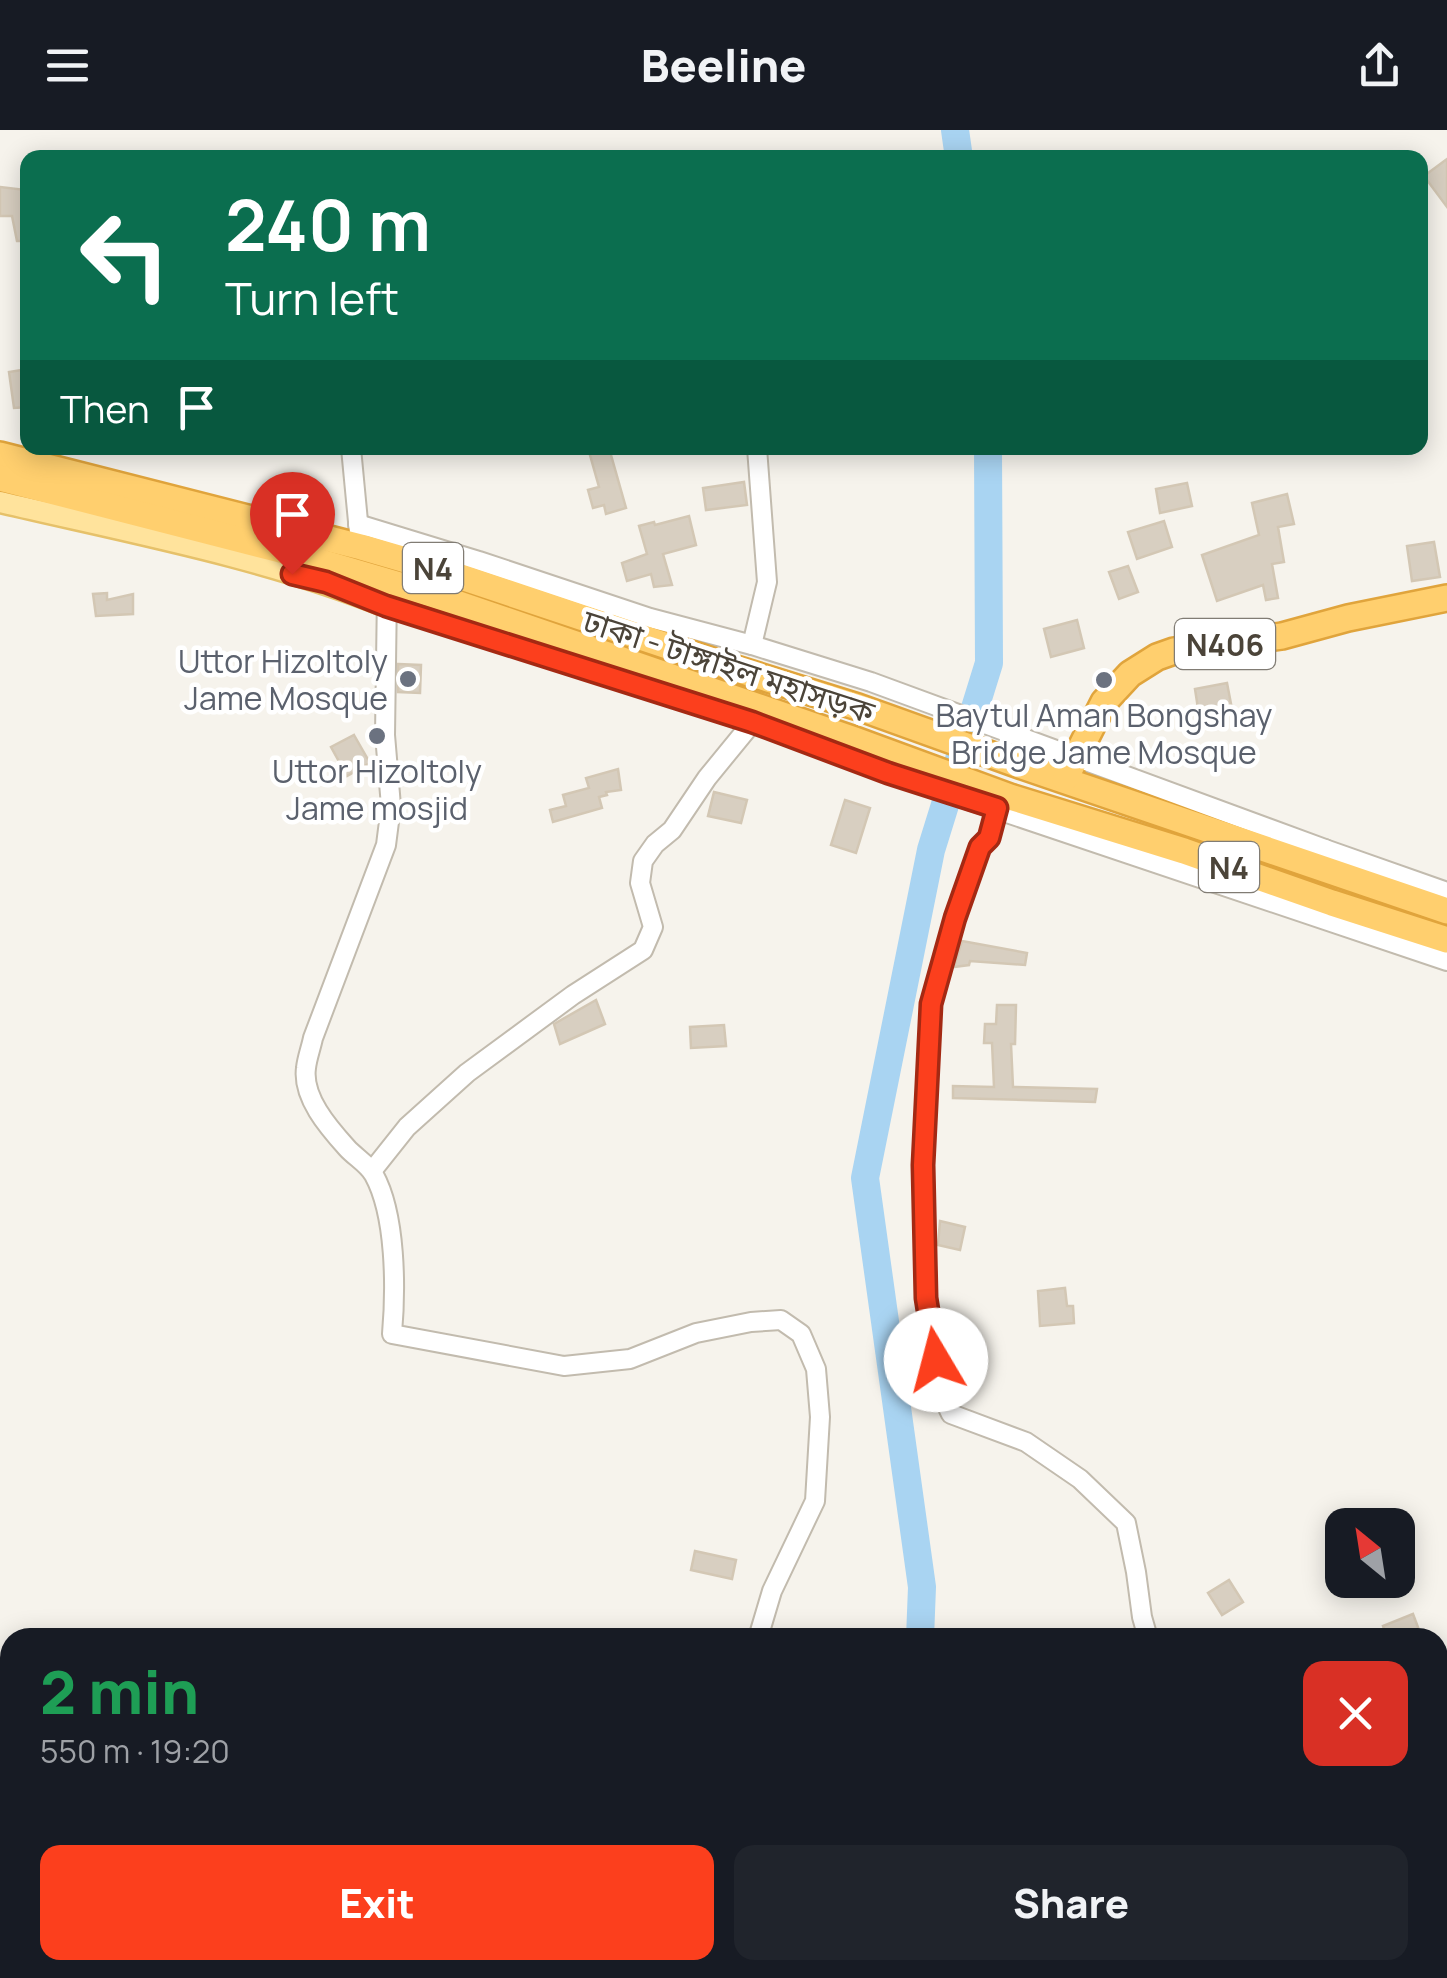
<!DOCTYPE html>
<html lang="en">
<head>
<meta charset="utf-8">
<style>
	body { margin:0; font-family:Manrope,"Noto Sans Bengali",sans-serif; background:#20242c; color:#f1f3f6; height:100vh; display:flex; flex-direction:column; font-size:38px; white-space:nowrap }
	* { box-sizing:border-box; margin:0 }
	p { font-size:32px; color:#9ea1a6 }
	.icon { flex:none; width:55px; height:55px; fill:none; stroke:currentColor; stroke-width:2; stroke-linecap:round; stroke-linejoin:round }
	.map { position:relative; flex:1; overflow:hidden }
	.details { position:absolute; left:0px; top:1498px; width:1448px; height:352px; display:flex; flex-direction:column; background:#171b24; border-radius:30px 30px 0 0; box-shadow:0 5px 25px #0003 }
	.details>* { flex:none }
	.banner { position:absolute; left:20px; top:20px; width:1408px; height:305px; border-radius:20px; box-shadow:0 5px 25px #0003; background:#0b6e4f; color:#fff; overflow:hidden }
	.needle { width:65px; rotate:330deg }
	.tools { position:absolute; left:1325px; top:1378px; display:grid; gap:20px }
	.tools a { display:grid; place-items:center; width:90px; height:90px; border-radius:20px; background:#171b24; box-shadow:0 5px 25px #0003; font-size:50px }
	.pin { position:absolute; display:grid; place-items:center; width:85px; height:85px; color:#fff; margin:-102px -42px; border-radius:50% 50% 50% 0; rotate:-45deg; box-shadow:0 0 10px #0007 }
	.pin .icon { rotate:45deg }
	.me { position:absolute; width:110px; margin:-55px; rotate:352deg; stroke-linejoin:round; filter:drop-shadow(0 0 8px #0008) }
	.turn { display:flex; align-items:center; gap:35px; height:210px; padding:0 40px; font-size:45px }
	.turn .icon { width:130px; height:130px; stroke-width:2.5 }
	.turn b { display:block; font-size:70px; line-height:85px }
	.then { display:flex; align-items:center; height:95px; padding:0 40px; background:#0003; gap:20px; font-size:38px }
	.round { display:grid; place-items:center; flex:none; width:105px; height:105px; border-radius:20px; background:#20242c }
	.overview { display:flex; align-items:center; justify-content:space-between; height:170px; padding:0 40px }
	h1 { font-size:60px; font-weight:800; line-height:75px; color:#1e9e55 }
	.button { display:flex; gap:20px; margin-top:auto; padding:20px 40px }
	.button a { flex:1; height:115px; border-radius:20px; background:#fc3f1d; color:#fff; font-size:40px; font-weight:800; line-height:115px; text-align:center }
	.button a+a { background:#20242c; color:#f1f3f6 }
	header { display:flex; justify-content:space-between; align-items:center; height:130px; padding:0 40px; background:#171b24; font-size:45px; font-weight:800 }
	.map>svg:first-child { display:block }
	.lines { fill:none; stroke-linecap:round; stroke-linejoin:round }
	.river { stroke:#a9d4f2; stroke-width:28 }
	.building { fill:#d8cfc1; stroke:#d3c7b4; stroke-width:2.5 }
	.minor-casing { stroke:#c2bbae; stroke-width:22 }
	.major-casing { stroke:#e6c16a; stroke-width:25 }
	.highway-casing { stroke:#e0a43c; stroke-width:30 }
	.minor { stroke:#fff; stroke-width:18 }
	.major { stroke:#ffe39c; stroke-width:20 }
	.highway { stroke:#ffcf6e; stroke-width:25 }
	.route-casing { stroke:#a42913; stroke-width:25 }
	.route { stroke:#fc3f1d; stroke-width:18 }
	.worship-dot { fill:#6b7280; stroke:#fff; stroke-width:4 }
	.labels { text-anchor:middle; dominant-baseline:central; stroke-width:9; stroke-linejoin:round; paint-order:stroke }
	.shield { fill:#fff; stroke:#817c74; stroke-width:2.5 }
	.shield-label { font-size:30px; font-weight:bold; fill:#4b4439 }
	.worship-label { font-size:32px; fill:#5b616d; stroke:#fff }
	.street-label { font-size:32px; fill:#4b4439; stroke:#fff }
</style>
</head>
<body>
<header><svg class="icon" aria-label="menu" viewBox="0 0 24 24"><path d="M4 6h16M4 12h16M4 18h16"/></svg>Beeline<svg class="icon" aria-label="share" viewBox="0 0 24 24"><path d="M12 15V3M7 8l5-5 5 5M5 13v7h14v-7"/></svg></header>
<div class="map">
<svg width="1447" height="1848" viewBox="0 0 1447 1848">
	<rect width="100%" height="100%" fill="#f6f3ec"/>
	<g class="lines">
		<g class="river">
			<path d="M 955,0 L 959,28"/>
			<path d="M 920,1508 L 922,1457 L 865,1048 L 931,720 L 989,533 L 988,318"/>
			<path d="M 874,1848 L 877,1840"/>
		</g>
	</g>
	<g class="building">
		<path d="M 1447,29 L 1447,77 L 1424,46 Z"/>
		<path d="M 0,57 L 26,60 L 21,111 L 17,111 L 12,86 L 0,86 Z"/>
		<path d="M 28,239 L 28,277 L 14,278 L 9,242 Z"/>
		<path d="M 588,318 L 609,318 L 626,378 L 606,384 L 604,375 L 593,378 L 588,360 L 599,357 Z"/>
		<path d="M 744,352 L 747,375 L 706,380 L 703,358 Z"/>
		<path d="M 1187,353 L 1192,376 L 1160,383 L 1156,359 Z"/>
		<path d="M 1287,364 L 1294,394 L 1278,397 L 1284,432 L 1272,434 L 1278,468 L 1266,470 L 1263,455 L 1217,471 L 1202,425 L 1259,405 L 1252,373 Z"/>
		<path d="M 689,386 L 696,415 L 663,424 L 672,455 L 654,457 L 651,444 L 627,451 L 622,433 L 647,424 L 639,396 L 654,392 L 655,395 Z"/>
		<path d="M 1164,391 L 1172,417 L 1137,429 L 1128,402 Z"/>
		<path d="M 1434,412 L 1440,447 L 1412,451 L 1407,416 Z"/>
		<path d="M 1128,436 L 1138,462 L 1119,469 L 1109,442 Z"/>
		<path d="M 107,463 L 107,470 L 133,464 L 133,484 L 96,486 L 93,464 Z"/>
		<path d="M 1077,490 L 1084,518 L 1051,527 L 1044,499 Z"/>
		<path d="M 398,534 L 421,535 L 420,563 L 398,562 Z"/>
		<path d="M 1227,553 L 1232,579 L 1199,585 L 1195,559 Z"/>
		<path d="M 354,605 L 370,633 L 347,646 L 331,617 Z"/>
		<path d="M 618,639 L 621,660 L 606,662 L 607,665 L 599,667 L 602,678 L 553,692 L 550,680 L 566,676 L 563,665 L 589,658 L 586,648 Z"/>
		<path d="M 714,662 L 747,670 L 741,693 L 708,686 Z"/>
		<path d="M 845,670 L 870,678 L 856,723 L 831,715 Z"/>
		<path d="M 962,811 L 1027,823 L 1025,835 L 970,831 L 969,835 L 954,837 Z"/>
		<path d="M 596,870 L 605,894 L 560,914 L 554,894 Z"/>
		<path d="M 997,875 L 1016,875 L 1015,914 L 1011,914 L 1013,957 L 1097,959 L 1095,972 L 953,968 L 953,956 L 994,957 L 992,913 L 984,913 L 985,894 L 996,894 Z"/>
		<path d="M 724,895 L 726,916 L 691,918 L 690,897 Z"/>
		<path d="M 940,1091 L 965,1097 L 960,1120 L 938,1115 Z"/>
		<path d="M 1065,1158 L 1067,1176 L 1073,1176 L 1074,1193 L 1040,1196 L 1038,1161 Z"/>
		<path d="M 695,1421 L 736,1430 L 732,1449 L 691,1440 Z"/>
		<path d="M 1229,1450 L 1243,1472 L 1222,1485 L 1208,1463 Z"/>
		<path d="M 1413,1484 L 1422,1508 L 1387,1508 L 1383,1496 Z"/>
	</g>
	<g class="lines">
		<defs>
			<g id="minor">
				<path d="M 351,318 L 359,402"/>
				<path d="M 358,394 L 479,431 L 650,488 L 752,515 L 871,552 L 1325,719"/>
				<path d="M 387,462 L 385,605 L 391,676 L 386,715 L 313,908 C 311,918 307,928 306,938 C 302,967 328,997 347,1018 C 355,1027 368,1034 374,1045 C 396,1085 396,1158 392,1204 L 564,1236 L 630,1229 L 696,1203 L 751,1192 L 781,1190 L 801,1204 L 816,1239 L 820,1287 L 815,1371 L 772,1461 L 758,1508"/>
				<path d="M 386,476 L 752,593 L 888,643 L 1447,831"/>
				<path d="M 752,515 L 767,452 L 757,318"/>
				<path d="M 997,678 L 989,709 L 980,717 L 955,788 L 931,874 L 923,1035 L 927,1168 L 940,1261 L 951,1284 L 1026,1312 L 1080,1349 L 1126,1393 L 1136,1442 L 1142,1487 L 1148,1508"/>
				<path d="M 1317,726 L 1325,719 L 1447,762"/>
				<path d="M 372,1041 L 407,997 L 467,943 L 573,865 L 643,820 L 653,797 L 640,753 L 643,731 L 655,714 L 672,700 L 707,648 L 752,593"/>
				<path d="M 1438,1675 L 1447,1671"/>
				<path d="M 696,1848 L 698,1840"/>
				<path d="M 930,1848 L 957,1840"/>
			</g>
			<path id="major" d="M 0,372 C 129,402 263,427 386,476"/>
			<g id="highway">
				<path d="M 0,325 L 361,417 L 440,440 L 736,539 L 858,577 L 1025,637 L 1447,781"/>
				<path d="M 0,348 L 280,420 L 427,463 L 855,610 L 1010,667 L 1184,721 L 1332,773 L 1447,810"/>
				<path d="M 1065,649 L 1104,572 L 1130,544 L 1157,527 L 1174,521 L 1282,506 L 1348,488 L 1447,468"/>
			</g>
		</defs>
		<use href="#minor" class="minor-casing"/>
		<use href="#major" class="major-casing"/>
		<use href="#highway" class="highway-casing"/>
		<use href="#minor" class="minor"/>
		<use href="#major" class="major"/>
		<use href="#highway" class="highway"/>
	</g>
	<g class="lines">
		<defs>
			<path id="route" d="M 292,444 L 326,452 L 386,476 L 752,592 L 888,643 L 997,678 L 989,708 L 980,717 L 955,788 L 931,874 L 923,1035 L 926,1168 L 936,1230"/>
		</defs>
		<use href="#route" class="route-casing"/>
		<use href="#route" class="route"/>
	</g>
	<g class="worship-dot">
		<circle cx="408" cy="549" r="10"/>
		<circle cx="1104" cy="550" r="10"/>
		<circle cx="377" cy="606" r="10"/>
	</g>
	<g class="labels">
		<g class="shield">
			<rect x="403" y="413" width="60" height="50" rx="8"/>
			<rect x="1175" y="489" width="100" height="50" rx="8"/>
			<rect x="1199" y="712" width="60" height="50" rx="8"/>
		</g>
		<g class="shield-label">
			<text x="433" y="438">N4</text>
			<text x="1225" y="514">N406</text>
			<text x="1229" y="737">N4</text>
		</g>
		<g class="worship-label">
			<text x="388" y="531" text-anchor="end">Uttor Hizoltoly<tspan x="388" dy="37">Jame Mosque</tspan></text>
			<text x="1104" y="585">Baytul Aman Bongshay<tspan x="1104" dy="37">Bridge Jame Mosque</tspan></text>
			<text x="377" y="641">Uttor Hizoltoly<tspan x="377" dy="37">Jame mosjid</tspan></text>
		</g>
		<g class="street-label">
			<text transform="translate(729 536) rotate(18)">ঢাকা - টাঙ্গাইল মহাসড়ক</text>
		</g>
	</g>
</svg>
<div class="tools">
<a><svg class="needle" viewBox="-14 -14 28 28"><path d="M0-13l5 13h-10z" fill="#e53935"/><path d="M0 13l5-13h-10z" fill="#9ea1a6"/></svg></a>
</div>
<div class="pin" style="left:292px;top:444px;background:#d93025"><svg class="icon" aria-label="arrive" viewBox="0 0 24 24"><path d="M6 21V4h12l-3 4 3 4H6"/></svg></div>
<svg class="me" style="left:936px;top:1230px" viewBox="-20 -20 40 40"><circle r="19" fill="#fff"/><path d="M0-13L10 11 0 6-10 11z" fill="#fc3f1d"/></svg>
<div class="banner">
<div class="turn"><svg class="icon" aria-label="left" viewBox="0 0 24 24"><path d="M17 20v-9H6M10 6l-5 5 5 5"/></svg><div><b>240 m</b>Turn left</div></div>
<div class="then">Then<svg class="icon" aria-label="arrive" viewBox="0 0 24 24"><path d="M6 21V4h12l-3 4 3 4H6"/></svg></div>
</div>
<section class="details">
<div class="overview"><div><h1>2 min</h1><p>550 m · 19:20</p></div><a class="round" style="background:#d93025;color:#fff"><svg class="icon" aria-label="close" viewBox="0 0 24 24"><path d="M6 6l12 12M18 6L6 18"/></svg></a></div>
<div class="button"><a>Exit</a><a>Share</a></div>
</section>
</div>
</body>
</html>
